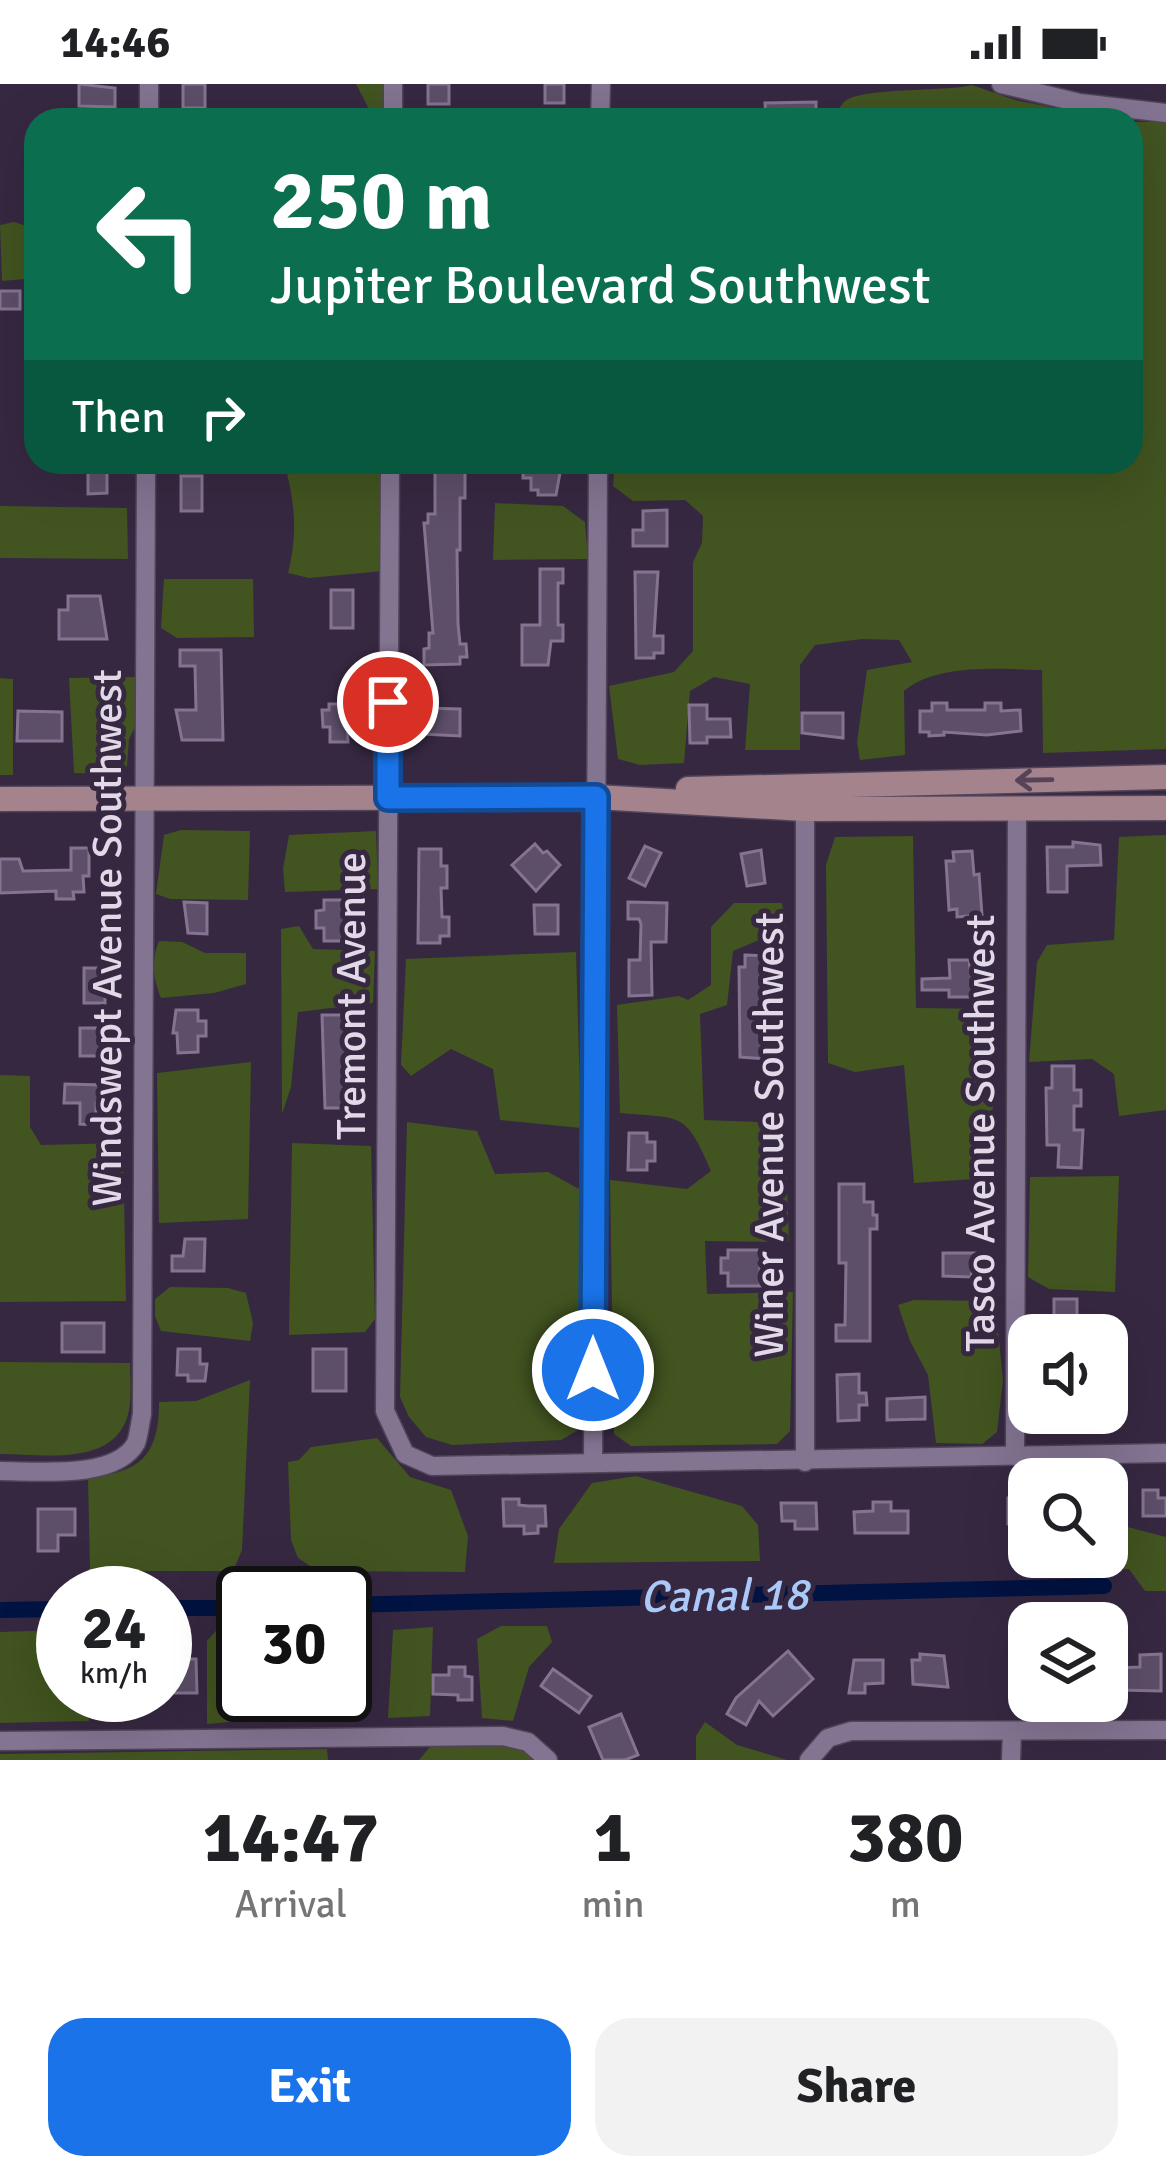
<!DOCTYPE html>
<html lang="en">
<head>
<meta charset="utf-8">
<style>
	body { margin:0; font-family:Signika,sans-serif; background:#f2f2f2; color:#202124; height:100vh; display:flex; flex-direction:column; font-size:45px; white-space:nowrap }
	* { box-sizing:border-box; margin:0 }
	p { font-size:39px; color:#757577 }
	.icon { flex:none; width:66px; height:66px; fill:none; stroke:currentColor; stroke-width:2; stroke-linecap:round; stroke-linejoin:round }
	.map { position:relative; height:1676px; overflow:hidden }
	.drawer { display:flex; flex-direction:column; background:#fff; flex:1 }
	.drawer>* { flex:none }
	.banner { position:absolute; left:24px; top:24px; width:1119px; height:366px; border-radius:36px; box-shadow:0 12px 48px #0002; background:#0b6e4f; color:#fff; overflow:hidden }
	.controls { position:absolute; left:1008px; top:1230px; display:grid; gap:24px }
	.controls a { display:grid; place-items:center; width:120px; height:120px; border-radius:24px; background:#fff; box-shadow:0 12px 48px #0002; font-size:60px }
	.speed { position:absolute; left:36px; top:1482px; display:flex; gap:24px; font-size:60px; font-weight:700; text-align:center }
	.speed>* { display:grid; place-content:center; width:156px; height:156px; border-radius:50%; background:#fff; box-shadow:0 12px 48px #0002; line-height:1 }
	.speed small { font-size:30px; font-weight:400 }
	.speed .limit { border:6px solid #111; border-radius:18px; background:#fff; color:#111 }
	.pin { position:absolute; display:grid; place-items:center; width:102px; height:102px; color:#fff; margin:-51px; border:6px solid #fff; border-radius:50%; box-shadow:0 3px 12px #0007 }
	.me { position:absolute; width:132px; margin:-66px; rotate:0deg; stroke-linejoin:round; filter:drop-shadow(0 0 9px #0008) }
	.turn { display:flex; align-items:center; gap:42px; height:252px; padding:0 48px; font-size:54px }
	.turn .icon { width:156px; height:156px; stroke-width:2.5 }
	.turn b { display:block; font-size:84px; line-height:102px }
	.then { display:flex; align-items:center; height:114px; padding:0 48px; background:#0003; gap:24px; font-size:45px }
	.eta { display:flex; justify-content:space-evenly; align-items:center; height:204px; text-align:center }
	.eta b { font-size:72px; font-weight:700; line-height:84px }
	.action { display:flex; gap:24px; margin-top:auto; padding:24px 48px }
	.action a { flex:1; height:138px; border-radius:36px; background:#1a73e8; color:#fff; font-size:48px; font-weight:700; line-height:138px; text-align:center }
	.action a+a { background:#f2f2f2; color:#202124 }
	.status { display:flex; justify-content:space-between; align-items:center; height:84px; padding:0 60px; background:#fff; direction:ltr }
	.status svg { height:33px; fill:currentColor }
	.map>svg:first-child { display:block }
	.green { fill:#425420 }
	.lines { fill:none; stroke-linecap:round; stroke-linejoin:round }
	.canal { stroke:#001342; stroke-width:16 }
	.building { fill:#5d4e69; stroke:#847491; stroke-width:3 }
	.street-casing { stroke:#504459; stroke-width:21 }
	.secondary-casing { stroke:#504459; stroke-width:27 }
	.street { stroke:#837491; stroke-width:18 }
	.secondary { stroke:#a4838c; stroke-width:24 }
	.oneway { stroke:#574358 }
	.route-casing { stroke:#114b97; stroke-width:30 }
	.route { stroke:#1a73e8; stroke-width:21 }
	.labels { text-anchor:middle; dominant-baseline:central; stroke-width:10; stroke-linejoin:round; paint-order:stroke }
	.street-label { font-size:42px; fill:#e1d8e8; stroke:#362841 }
	.water-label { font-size:45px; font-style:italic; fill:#aac9f8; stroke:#362841 }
</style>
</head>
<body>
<div class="status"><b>14:46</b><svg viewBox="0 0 49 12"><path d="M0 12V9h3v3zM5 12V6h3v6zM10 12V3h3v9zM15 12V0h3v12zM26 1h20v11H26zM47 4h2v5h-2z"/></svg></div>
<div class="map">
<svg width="1166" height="1676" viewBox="0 0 1166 1676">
	<rect width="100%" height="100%" fill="#362841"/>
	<g class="green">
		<path d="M 356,0 L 384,0 L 384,36 L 300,36 L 365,34 L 368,23 Z"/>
		<path d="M 972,1 L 1015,16 L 1116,36 L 834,36 C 837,30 839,23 844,18 C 859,3 944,8 972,1 Z"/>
		<path d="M 1131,38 L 1166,38 L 1166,665 L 1043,669 L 1042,586 C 1001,585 937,579 904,607 L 905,671 L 860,676 L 857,658 L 867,586 L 912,578 L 899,556 L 862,555 L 815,561 L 800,581 L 800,666 L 745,666 L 750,600 L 714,593 L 690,607 L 684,679 L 640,681 L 618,675 L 609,602 L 674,588 L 693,567 L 693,478 L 702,459 L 703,432 L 685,416 L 633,417 L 613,402 L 615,378 L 1131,378 Z"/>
		<path d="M 14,138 L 36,145 L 36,194 L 2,197 L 0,141 Z"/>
		<path d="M 284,378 L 322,387 L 384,385 L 383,487 L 309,494 L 288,489 C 298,449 295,418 284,378 Z"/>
		<path d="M 495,419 L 563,422 L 585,438 L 588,475 L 493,476 Z"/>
		<path d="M 0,422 L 127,424 L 128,475 L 0,474 Z"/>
		<path d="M 164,495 L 253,495 L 254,553 L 177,554 L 161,544 Z"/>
		<path d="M 136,593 L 137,639 L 129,655 L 127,682 L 117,690 L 74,689 L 69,594 Z"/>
		<path d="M 0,594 L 13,595 L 13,691 L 0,691 Z"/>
		<path d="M 181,746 L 250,747 L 248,816 L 170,815 L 156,810 L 164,751 Z"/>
		<path d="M 376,747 L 378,805 L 285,808 L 283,785 L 289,751 Z"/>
		<path d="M 1166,751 L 1166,1026 L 1119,1032 L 1114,990 L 1092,975 L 1029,978 L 1037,878 L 1047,861 L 1114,856 L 1119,753 Z"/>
		<path d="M 913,752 L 916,924 L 997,925 L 990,1094 L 914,1099 L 904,981 L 855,988 L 828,979 L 826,781 L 835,753 Z"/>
		<path d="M 734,819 L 782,819 L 787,853 L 764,854 L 733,867 L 727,921 L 700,930 L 704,1036 L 785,1039 L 789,1158 L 705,1157 L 707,1210 L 793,1208 L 790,1347 L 777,1360 L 631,1362 L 614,1350 L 610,1096 L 687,1105 L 711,1087 C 685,1026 682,1035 620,1029 L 617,921 L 679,912 L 688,916 L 711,901 L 711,843 Z"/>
		<path d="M 299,842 L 313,865 L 375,867 L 373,919 L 298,928 L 291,1003 L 282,1030 L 281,845 Z"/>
		<path d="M 159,857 L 182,858 L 205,869 L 246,869 L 246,900 L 214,909 L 161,914 C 153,896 151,875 159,857 Z"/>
		<path d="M 576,868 L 581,1044 L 500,1036 L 493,985 L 451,965 L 411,992 L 401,981 L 406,875 Z"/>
		<path d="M 251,978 L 248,1135 L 159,1139 L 157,989 Z"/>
		<path d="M 0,991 L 30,992 L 30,1043 L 41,1061 L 123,1059 L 126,1217 L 0,1218 Z"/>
		<path d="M 407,1038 L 477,1047 L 495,1090 L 548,1088 L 581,1106 L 578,1346 L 561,1356 L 452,1361 L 426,1353 L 409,1333 L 400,1313 Z"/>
		<path d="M 292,1059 L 371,1062 L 375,1235 L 365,1248 L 289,1251 Z"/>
		<path d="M 1119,1092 L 1115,1208 L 1049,1205 L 1028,1193 L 1030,1093 Z"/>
		<path d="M 170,1203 L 228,1204 L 246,1209 L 253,1239 L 250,1257 L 161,1247 L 155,1232 L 155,1215 Z"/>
		<path d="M 914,1216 L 995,1217 L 1003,1296 L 997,1348 L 982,1360 L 936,1359 L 928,1291 L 910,1257 L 898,1221 Z"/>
		<path d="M 0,1278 L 130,1279 C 130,1294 132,1311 129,1326 C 118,1384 44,1370 0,1370 Z"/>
		<path d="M 250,1296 L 242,1466 L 233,1487 L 90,1487 L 88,1393 C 141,1389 159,1371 159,1318 L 196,1317 Z"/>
		<path d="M 377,1354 L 410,1393 L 451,1406 L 468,1452 L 465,1488 L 318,1487 L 298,1474 L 291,1456 L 288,1378 L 299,1376 L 311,1363 Z"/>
		<path d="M 636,1392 L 742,1422 L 758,1441 L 760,1477 L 554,1479 L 559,1445 L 592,1399 Z"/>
		<path d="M 1120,1441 L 1166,1453 L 1166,1507 L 1145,1507 L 1129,1485 L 1120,1485 Z"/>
		<path d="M 227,1534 L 243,1537 L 243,1611 L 253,1611 L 251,1636 L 207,1640 L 207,1557 Z"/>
		<path d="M 501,1542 L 547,1542 L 552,1558 L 529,1583 L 513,1637 L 482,1634 L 477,1555 Z"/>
		<path d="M 433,1543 L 430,1632 L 388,1634 L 393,1546 Z"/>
		<path d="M 63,1546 L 63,1611 L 88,1611 L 89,1637 L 0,1639 L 0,1548 Z"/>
		<path d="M 705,1638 L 737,1661 L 787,1676 L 696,1676 L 696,1652 Z"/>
		<path d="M 472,1657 L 526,1666 L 533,1676 L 419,1676 L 430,1663 Z"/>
		<path d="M 327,1665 L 328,1676 L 0,1676 L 0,1670 Z"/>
	</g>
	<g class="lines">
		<g class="canal">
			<path d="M 345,1521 L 1104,1502"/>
			<path d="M 165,1524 L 243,1524"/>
			<path d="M 0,1526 L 63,1525"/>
		</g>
	</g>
	<g class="building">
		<path d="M 79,0 L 115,4 L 115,23 L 79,22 Z"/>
		<rect x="183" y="0" width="22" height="24"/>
		<rect x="428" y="0" width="21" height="20"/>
		<rect x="545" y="0" width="19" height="19"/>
		<path d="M 816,18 L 816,36 L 766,36 L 765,19 Z"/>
		<rect x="0" y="207" width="20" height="18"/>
		<path d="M 88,378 L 107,378 L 107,409 L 88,410 Z"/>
		<path d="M 435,378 L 465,378 L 465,414 L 460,414 L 460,466 L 457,466 L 458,540 L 460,560 L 466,560 L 467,573 L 460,573 L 460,580 L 424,581 L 424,565 L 429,564 L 429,549 L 433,549 L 424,439 L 428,439 L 428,430 L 435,430 Z"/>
		<path d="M 523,378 L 562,378 L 556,411 L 538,411 L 538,406 L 531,406 L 531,394 L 523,394 Z"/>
		<rect x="181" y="392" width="21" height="35"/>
		<path d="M 667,426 L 667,462 L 633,462 L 633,446 L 643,446 L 643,427 Z"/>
		<path d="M 540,485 L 563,485 L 563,499 L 558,499 L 558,541 L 563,541 L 563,557 L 551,557 L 548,581 L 522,581 L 522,541 L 540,541 Z"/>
		<path d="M 635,488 L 658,488 L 654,552 L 663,552 L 663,569 L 654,569 L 654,574 L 636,574 Z"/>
		<rect x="331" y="506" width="22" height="38"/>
		<path d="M 68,512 L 100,512 L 107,555 L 59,555 L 59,526 L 68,526 Z"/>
		<path d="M 180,566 L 221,566 L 223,656 L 182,656 L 176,626 L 196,626 L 195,582 L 180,582 Z"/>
		<path d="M 932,619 L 947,619 L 947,626 L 985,626 L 985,619 L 1001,619 L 1001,627 L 1020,626 L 1021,647 L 987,651 L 944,648 L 944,651 L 929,652 L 929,648 L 920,648 L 920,627 L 932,627 Z"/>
		<path d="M 329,620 L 353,620 L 353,637 L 347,637 L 348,658 L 330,658 L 330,643 L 323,643 L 322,626 L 329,626 Z"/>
		<path d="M 689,621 L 707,621 L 707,635 L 730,635 L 731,653 L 707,653 L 707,659 L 690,659 Z"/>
		<path d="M 422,624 L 460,625 L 460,652 L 422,650 Z"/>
		<path d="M 18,627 L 62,628 L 62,657 L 17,657 Z"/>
		<path d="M 802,629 L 843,629 L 843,654 L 802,649 Z"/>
		<path d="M 1073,758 L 1100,761 L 1101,781 L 1067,782 L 1067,808 L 1048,808 L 1047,763 L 1073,763 Z"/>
		<path d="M 535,760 L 543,769 L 547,767 L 560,781 L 536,807 L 512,781 Z"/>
		<path d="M 645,762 L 661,769 L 645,802 L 629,794 Z"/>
		<path d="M 71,764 L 89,764 L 89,792 L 83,792 L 84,808 L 73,808 L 74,815 L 56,815 L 56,807 L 0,809 L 0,775 L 19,775 L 23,787 L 71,786 Z"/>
		<path d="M 419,765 L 441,765 L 441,782 L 447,782 L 447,804 L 441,804 L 442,833 L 449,833 L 449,852 L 440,852 L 440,859 L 418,859 Z"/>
		<path d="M 761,766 L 765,799 L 747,802 L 741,770 Z"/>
		<path d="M 972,767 L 974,791 L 979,790 L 982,831 L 957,833 L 957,825 L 949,826 L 946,777 L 954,777 L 953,768 Z"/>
		<path d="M 324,816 L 349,816 L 345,857 L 324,857 L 324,844 L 316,844 L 316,827 L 324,826 Z"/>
		<path d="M 184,818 L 207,819 L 207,850 L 188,849 Z"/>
		<path d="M 628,818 L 667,819 L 666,858 L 651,858 L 652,911 L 629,912 L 629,876 L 640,876 L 641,840 L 639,835 L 628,835 Z"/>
		<path d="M 534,821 L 558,821 L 558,850 L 535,850 Z"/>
		<path d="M 745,871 L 769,872 L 769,901 L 765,901 L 769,975 L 740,973 L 739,883 L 745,883 Z"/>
		<path d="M 949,876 L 969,876 L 972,898 L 979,898 L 979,913 L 949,913 L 949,906 L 922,906 L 922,895 L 950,894 Z"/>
		<rect x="84" y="884" width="21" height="35"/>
		<path d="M 176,926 L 198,926 L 198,937 L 206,937 L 206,952 L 198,952 L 198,968 L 178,969 L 177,949 L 173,949 Z"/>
		<path d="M 322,931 L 345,931 L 346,1024 L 325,1024 Z"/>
		<rect x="80" y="944" width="24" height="28"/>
		<path d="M 1052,982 L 1074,982 L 1074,1006 L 1081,1006 L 1081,1022 L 1074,1022 L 1074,1046 L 1083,1046 L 1081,1084 L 1058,1083 L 1059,1061 L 1047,1061 L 1046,1004 L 1052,1004 Z"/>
		<path d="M 65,1000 L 103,1001 L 103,1019 L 96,1019 L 96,1041 L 80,1040 L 80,1019 L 64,1019 Z"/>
		<path d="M 629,1049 L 647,1049 L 647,1058 L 655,1058 L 655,1077 L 647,1077 L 647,1086 L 628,1086 Z"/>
		<path d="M 839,1100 L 864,1100 L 864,1118 L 873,1118 L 873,1131 L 877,1131 L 877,1145 L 870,1145 L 870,1257 L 836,1257 L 836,1241 L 845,1241 L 846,1179 L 839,1179 Z"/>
		<path d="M 185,1155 L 205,1155 L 204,1187 L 172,1187 L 172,1172 L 183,1172 Z"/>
		<path d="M 728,1166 L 760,1166 L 760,1202 L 728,1202 L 728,1189 L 721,1189 L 721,1174 L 728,1174 Z"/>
		<path d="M 943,1169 L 975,1169 L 971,1193 L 943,1192 Z"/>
		<rect x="1054" y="1215" width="23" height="36"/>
		<rect x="62" y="1239" width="42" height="29"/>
		<path d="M 178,1265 L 200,1265 L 200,1280 L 207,1280 L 205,1297 L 188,1297 L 188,1291 L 177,1291 Z"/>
		<rect x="313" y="1265" width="33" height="42"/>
		<path d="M 859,1290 L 859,1309 L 866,1309 L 867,1321 L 859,1321 L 859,1336 L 838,1337 L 837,1291 Z"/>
		<path d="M 925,1313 L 925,1335 L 887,1336 L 887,1315 Z"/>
		<path d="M 1143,1406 L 1158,1406 L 1158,1414 L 1166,1414 L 1166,1432 L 1143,1432 Z"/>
		<path d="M 1029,1413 L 1029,1439 L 1008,1440 L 1008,1414 Z"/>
		<path d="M 503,1415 L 519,1415 L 519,1421 L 528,1422 L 545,1422 L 546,1442 L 538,1442 L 538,1449 L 524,1450 L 524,1442 L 504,1442 Z"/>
		<path d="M 873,1418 L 891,1418 L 891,1427 L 908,1427 L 908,1449 L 855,1449 L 854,1428 L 873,1427 Z"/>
		<path d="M 781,1419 L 816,1419 L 817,1445 L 795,1445 L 795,1437 L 782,1437 Z"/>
		<path d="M 38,1425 L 75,1425 L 75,1451 L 58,1451 L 58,1467 L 38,1467 Z"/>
		<path d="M 788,1567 L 813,1595 L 773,1632 L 759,1617 L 746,1641 L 727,1630 L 736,1614 Z"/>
		<path d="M 170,1568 L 185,1568 L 185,1575 L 196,1575 L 197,1609 L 165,1609 L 165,1576 L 171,1576 Z"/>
		<path d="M 920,1570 L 944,1572 L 948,1603 L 913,1600 L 912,1576 L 920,1576 Z"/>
		<path d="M 1161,1570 L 1161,1607 L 1118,1606 L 1118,1584 L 1140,1583 L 1140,1571 Z"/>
		<path d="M 854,1576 L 883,1576 L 883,1599 L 865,1600 L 865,1609 L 849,1609 Z"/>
		<path d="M 449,1583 L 465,1583 L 465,1592 L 472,1593 L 472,1616 L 458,1616 L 458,1611 L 433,1610 L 433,1591 L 449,1591 Z"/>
		<path d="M 553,1585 L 591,1612 L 579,1629 L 541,1602 Z"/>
		<path d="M 621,1630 L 638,1671 L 625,1676 L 603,1676 L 589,1643 Z"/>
	</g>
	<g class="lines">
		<defs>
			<g id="street">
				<path d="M 1001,0 L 1080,19 L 1166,29"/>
				<path d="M 149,36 L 149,0"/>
				<path d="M 393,36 L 393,0"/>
				<path d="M 600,36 L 601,0"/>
				<path d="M 390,378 L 385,1327 L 405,1370 L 432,1382 L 1166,1369"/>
				<path d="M 805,725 L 805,1378"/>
				<path d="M 1015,1372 L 1017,726"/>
				<path d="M 593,1379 L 598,378"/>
				<path d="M 0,1387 C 36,1387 116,1396 136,1359 C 139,1351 140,1339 142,1330 L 146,378"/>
				<path d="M 0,1657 L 503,1652 L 528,1658 L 548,1676"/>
				<path d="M 809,1676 L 828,1654 L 851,1647 L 1166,1646"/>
				<path d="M 1011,1676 L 1012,1647"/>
			</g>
			<g id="secondary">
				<path d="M 688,705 L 1166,693"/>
				<path d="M 0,715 L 596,713 L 805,725 L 1166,724"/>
			</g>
		</defs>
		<use href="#street" class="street-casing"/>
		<use href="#secondary" class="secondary-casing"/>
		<use href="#street" class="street"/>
		<use href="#secondary" class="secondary"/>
	</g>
	<defs><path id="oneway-shaft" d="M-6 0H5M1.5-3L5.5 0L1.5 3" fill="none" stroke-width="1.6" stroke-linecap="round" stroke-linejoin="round" transform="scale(3)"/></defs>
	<use class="oneway" href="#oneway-shaft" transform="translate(1034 696) rotate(179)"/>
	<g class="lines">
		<defs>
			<path id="route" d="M 388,618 L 388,714 L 596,713 L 593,1286"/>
		</defs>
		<use href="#route" class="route-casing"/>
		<use href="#route" class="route"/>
	</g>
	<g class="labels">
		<g class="street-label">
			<text transform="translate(107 854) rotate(-90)">Windswept Avenue Southwest</text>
			<text transform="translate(351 912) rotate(-90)">Tremont Avenue</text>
			<text transform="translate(980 1049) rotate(-90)">Tasco Avenue Southwest</text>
			<text transform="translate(769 1051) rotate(-90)">Winer Avenue Southwest</text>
		</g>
		<g class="water-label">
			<text transform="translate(724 1512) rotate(-1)">Canal 18</text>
		</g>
	</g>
</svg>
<div class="controls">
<a><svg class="icon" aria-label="sound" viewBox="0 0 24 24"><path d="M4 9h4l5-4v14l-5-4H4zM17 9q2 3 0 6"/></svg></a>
<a><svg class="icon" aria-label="search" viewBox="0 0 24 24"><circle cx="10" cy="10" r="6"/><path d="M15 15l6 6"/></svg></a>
<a><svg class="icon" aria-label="layers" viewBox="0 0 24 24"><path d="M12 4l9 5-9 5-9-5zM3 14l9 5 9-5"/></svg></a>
</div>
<div class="speed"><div>24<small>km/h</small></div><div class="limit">30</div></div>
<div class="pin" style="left:388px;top:618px;background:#d93025"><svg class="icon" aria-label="arrive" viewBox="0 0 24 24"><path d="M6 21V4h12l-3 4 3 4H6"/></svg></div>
<svg class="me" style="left:593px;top:1286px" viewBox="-20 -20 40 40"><circle r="17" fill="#1a73e8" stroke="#fff" stroke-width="3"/><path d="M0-11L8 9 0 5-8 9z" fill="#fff"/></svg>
<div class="banner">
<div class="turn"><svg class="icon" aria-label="left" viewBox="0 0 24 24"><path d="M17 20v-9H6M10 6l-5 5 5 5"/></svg><div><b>250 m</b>Jupiter Boulevard Southwest</div></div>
<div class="then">Then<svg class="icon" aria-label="right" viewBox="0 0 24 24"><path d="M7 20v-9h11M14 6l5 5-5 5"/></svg></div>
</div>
</div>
<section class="drawer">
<div class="eta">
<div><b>14:47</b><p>Arrival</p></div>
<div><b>1</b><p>min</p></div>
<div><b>380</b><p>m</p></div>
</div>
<div class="action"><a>Exit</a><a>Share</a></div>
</section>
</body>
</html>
